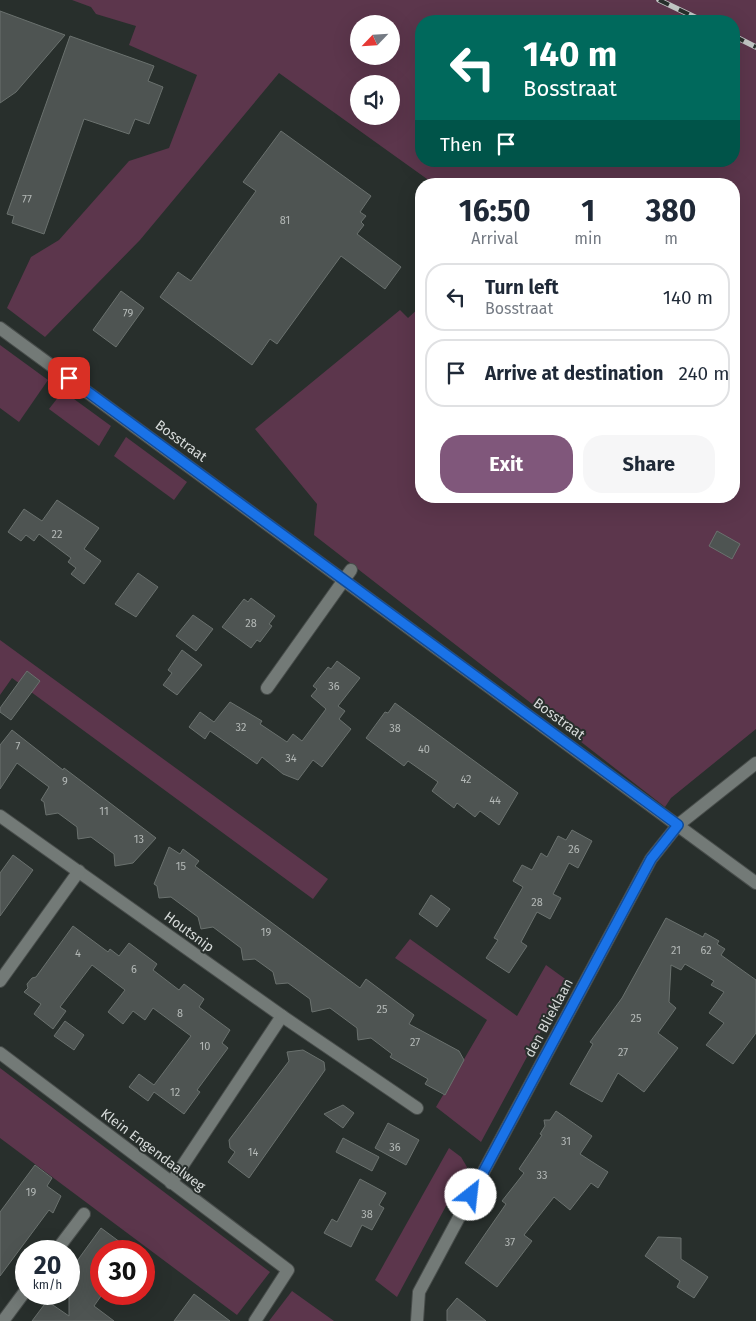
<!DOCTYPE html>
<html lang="en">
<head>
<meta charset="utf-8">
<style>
	body { margin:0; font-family:"Fira Sans",sans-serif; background:#f6f6f7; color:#1f2937; height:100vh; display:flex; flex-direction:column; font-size:19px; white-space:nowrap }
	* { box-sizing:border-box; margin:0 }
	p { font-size:16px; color:#747a83 }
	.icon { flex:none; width:28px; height:28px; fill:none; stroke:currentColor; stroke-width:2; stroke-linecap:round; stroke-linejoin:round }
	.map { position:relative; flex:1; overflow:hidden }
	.details { position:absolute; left:415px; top:178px; width:325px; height:325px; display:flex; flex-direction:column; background:#fff; border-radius:20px; box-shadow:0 5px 20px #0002 }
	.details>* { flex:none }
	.top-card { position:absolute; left:415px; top:15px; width:325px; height:152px; border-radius:20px; box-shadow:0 5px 20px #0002; background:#00695c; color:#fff; overflow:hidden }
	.needle { width:32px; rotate:245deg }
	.fabs { position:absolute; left:350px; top:15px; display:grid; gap:10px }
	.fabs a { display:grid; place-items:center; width:50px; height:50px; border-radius:50%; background:#fff; box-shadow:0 5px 20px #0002; font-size:25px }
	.speed { position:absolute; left:15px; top:1240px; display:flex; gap:10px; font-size:25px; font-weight:700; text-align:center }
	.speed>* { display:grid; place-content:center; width:65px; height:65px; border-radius:50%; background:#fff; box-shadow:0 5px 20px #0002; line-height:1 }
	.speed small { font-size:12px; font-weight:400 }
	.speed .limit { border:8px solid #d22; background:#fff; color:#111 }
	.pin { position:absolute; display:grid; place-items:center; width:42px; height:42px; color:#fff; margin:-21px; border-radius:10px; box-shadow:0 2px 8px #0006 }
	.me { position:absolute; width:55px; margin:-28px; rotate:29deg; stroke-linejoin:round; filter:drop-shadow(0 0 4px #0008) }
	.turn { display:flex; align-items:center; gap:18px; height:105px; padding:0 25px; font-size:22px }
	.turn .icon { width:65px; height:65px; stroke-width:2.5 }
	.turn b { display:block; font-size:35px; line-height:42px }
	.then { display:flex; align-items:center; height:48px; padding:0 25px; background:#0003; gap:10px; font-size:19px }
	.eta { display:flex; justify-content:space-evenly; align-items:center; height:85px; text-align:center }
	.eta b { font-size:30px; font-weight:700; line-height:35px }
	.action { display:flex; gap:10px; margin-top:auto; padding:10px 25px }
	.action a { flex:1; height:58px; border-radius:20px; background:#80577b; color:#fff; font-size:20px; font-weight:700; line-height:58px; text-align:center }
	.action a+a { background:#f6f6f7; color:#1f2937 }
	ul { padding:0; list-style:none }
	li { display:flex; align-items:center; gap:15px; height:68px; margin:0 10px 8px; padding:0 15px; border:2px solid #e0e1e3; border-radius:20px }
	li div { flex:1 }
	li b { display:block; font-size:19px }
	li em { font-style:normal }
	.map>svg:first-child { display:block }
	.green { fill:#5c364c; fill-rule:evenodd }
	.building { fill:#4e5452; stroke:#6a716e }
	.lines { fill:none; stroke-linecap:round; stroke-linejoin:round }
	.minor-casing { stroke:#484d4b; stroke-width:14 }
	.minor { stroke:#737a77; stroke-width:12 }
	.rail-casing { stroke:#c2c6c5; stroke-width:5.5 }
	.rail { stroke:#282f2c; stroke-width:4; stroke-dasharray:11; stroke-linecap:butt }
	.route-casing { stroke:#114b97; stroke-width:12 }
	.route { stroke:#1a73e8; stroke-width:9 }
	.labels { text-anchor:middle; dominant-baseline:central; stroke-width:4; stroke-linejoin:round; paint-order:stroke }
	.number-label { font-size:11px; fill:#b3b8b6 }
	.street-label { font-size:14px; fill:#d5d9d8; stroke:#282f2c }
</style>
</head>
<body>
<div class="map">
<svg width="756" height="1321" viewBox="0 0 756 1321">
	<rect width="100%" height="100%" fill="#282f2c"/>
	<g class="green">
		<path d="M 72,0 L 756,0 L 756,729 L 671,798 L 665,807 L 314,535 L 317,504 L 255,429 L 400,310 L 408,318 L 421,306 L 421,496 L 734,496 L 734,184 L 434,184 L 279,73 L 140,240 L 45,337 L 7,308 L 31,257 L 59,240 L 129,161 L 169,148 L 197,75 L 129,45 L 136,26 L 96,14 L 91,7 ZM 421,21 L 734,21 L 734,161 L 421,161 ZM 359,24 L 391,24 L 391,56 L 359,56 ZM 359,84 L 391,84 L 391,116 L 359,116 Z"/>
		<path d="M 0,345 L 48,380 L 19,422 L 0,408 Z"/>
		<path d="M 63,391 L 111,426 L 99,446 L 49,409 Z"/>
		<path d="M 126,437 L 187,482 L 174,500 L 114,456 Z"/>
		<path d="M 0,640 L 328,879 L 313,899 L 12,678 L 0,695 Z"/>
		<path d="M 410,939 L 517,1016 L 546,965 L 568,981 L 481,1142 L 436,1107 L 487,1020 L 395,958 Z"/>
		<path d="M 0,1068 L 270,1272 L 237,1315 L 0,1138 Z"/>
		<path d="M 449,1148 L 461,1157 L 467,1167 L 397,1297 L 375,1280 Z"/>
		<path d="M 292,1291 L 334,1321 L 269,1321 Z"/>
	</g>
	<g class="building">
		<path d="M 0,11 L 65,35 L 16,92 L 0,103 Z"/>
		<path d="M 70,36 L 154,66 L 148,81 L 163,87 L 149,124 L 135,119 L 129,134 L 84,119 L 44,234 L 12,223 L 14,216 L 7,214 Z"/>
		<path d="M 281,131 L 371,196 L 360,212 L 366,216 L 361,222 L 364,225 L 357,234 L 401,267 L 385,289 L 341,256 L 277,344 L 270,339 L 252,365 L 160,297 L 178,272 L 191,281 L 256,191 L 243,182 Z"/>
		<path d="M 121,291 L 144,308 L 116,347 L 93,330 Z"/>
		<path d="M 57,500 L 99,528 L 84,549 L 101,561 L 84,584 L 71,574 L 76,568 L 68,562 L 71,558 L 39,534 L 34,541 L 26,535 L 21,541 L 8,532 L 24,509 L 42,521 Z"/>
		<path d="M 717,531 L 740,544 L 732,559 L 709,546 Z"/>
		<path d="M 138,573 L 158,587 L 136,617 L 115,604 Z"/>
		<path d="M 251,598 L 275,616 L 269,624 L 272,626 L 260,642 L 257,640 L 251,648 L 222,627 L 244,599 L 248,602 Z"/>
		<path d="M 193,615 L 213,629 L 196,651 L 176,636 Z"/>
		<path d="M 182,650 L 202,665 L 177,695 L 163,685 L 172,673 L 168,670 Z"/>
		<path d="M 337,661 L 360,678 L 338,706 L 345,711 L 339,719 L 351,729 L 322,767 L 313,760 L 298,780 L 283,774 L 262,757 L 257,764 L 210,731 L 205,739 L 189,727 L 200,712 L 214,722 L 230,702 L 262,721 L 260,724 L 287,742 L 293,734 L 302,741 L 326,709 L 311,696 L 317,689 L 313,686 L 328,667 L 331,669 Z"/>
		<path d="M 27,671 L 40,681 L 11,720 L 0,712 L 0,708 Z"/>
		<path d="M 395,703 L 518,793 L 499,825 L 480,811 L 475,817 L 457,803 L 454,808 L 432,791 L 438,782 L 408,761 L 404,766 L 366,738 L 385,712 L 388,713 Z"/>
		<path d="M 12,730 L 63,770 L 64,768 L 156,838 L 133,863 L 115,866 L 114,854 L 91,837 L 78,839 L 77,827 L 58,813 L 46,815 L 44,802 L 41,800 L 49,787 L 17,763 L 0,789 L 0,745 Z"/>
		<path d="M 572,830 L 592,841 L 578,868 L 569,863 L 553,894 L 561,898 L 550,919 L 537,912 L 521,942 L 527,946 L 509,973 L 486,958 L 498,940 L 494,938 L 523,887 L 513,881 L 522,865 L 532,870 L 541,853 L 547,857 L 558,836 L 566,840 Z"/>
		<path d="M 169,847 L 180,854 L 183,849 L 199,861 L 195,866 L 360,988 L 366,979 L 414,1015 L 409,1024 L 459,1051 L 464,1060 L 445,1095 L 425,1084 L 428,1079 L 390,1057 L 392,1054 L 371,1038 L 358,1040 L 357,1028 L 330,1008 L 312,1012 L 310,999 L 288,983 L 276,984 L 273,972 L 255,959 L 243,960 L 241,948 L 213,927 L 201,929 L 198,917 L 171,897 L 159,898 L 157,886 L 154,884 Z"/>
		<path d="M 13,855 L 33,870 L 0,916 L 0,873 Z"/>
		<path d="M 431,895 L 450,909 L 437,927 L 419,914 Z"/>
		<path d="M 666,918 L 703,937 L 705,933 L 719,941 L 717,944 L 725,949 L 721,955 L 756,980 L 756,1033 L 733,1064 L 706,1045 L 724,1023 L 709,1013 L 724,992 L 711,985 L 714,981 L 685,964 L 681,970 L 671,965 L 669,1002 L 676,1008 L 658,1033 L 678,1048 L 644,1092 L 618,1073 L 602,1102 L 570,1084 L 593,1044 L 590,1042 L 622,998 Z"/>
		<path d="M 73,926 L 108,952 L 110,949 L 119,956 L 129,943 L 157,964 L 153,970 L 179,990 L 184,984 L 204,999 L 199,1007 L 230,1030 L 222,1043 L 228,1048 L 197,1090 L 200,1092 L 184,1114 L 154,1092 L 148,1101 L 129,1087 L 139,1074 L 154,1085 L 191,1036 L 153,1008 L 145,1020 L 133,1011 L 123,1024 L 108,1012 L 125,990 L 92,965 L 60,1007 L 66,1011 L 53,1029 L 34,1014 L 41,1004 L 24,992 L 28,988 L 27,984 L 32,978 L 36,977 Z"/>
		<path d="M 65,1021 L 84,1035 L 74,1050 L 54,1036 Z"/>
		<path d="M 303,1050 L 324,1062 L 325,1070 L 249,1178 L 228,1162 L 235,1152 L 230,1148 L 229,1140 L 289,1061 L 287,1052 Z"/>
		<path d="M 343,1105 L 354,1113 L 343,1128 L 324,1114 Z"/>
		<path d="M 556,1111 L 592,1136 L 580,1154 L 608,1172 L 598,1188 L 591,1183 L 570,1210 L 554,1197 L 524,1235 L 532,1241 L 497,1287 L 465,1263 L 506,1204 L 502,1201 L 524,1173 L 519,1169 L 542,1135 L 540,1134 L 545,1126 L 544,1120 L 550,1120 Z"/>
		<path d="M 388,1123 L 419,1140 L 406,1165 L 375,1148 Z"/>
		<path d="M 343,1138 L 379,1157 L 372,1171 L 336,1152 Z"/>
		<path d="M 35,1165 L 52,1178 L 47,1186 L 61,1196 L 53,1213 L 49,1210 L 0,1276 L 0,1212 Z"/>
		<path d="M 360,1179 L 386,1193 L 379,1205 L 384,1208 L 372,1230 L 362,1225 L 351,1247 L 324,1233 L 332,1219 L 337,1222 Z"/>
		<path d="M 101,1228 L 132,1251 L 101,1251 L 101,1296 L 94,1306 L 114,1321 L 32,1321 L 47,1301 L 69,1316 L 69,1272 Z"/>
		<path d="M 658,1237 L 681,1238 L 681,1259 L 708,1277 L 694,1298 L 677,1287 L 680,1281 L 645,1256 Z"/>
		<path d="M 194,1294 L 230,1321 L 174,1321 Z"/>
		<path d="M 457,1298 L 486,1321 L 447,1321 L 447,1310 Z"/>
	</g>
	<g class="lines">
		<defs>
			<g id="minor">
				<path d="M 0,328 L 756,883"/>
				<path d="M 267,688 L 351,570"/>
				<path d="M 0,816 L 282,1016 L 171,1183"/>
				<path d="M 0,981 L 79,871"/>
				<path d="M 282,1016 L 417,1108"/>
				<path d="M 0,1053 L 288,1270 L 255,1321"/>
				<path d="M 56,1251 L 84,1214"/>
				<path d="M 3,1321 L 26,1290"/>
				<path d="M 417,1321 L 419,1292 L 651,859 L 678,825 L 756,763"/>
			</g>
		</defs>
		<use href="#minor" class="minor-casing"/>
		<use href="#minor" class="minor"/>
		<defs>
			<g id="rail">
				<path d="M 659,0 L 703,21"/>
				<path d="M 734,36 L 756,47"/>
			</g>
		</defs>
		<use href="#rail" class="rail-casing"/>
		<use href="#rail" class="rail"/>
	</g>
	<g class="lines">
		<defs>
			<path id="route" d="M 69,378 L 678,825 L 651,859 L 471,1195"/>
		</defs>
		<use href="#route" class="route-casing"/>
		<use href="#route" class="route"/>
	</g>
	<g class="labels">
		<g class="number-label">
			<text x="27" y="199">77</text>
			<text x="285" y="220">81</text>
			<text x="128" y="313">79</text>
			<text x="57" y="534">22</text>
			<text x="251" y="623">28</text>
			<text x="334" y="686">36</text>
			<text x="241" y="727">32</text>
			<text x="395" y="728">38</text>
			<text x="18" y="746">7</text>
			<text x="424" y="749">40</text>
			<text x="291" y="758">34</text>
			<text x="466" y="779">42</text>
			<text x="65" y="781">9</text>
			<text x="495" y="800">44</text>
			<text x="104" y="811">11</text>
			<text x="139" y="839">13</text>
			<text x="574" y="849">26</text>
			<text x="181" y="866">15</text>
			<text x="537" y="902">28</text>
			<text x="266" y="932">19</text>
			<text x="676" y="950">21</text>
			<text x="706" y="950">62</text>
			<text x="78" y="953">4</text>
			<text x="134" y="969">6</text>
			<text x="382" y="1009">25</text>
			<text x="180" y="1013">8</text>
			<text x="636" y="1018">25</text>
			<text x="415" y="1042">27</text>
			<text x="205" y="1046">10</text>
			<text x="623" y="1052">27</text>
			<text x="175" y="1092">12</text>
			<text x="566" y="1141">31</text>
			<text x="395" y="1147">36</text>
			<text x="253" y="1152">14</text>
			<text x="542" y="1175">33</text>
			<text x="31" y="1192">19</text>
			<text x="367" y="1214">38</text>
			<text x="510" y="1242">37</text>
		</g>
		<g class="street-label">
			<text transform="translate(181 441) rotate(36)">Bosstraat</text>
			<text transform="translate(559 719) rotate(36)">Bosstraat</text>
			<text transform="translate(189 932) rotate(36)">Houtsnip</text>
			<text transform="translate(549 1018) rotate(-62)">den Blieklaan</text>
			<text transform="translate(153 1150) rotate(37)">Klein Engendaalweg</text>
		</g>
	</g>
</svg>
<div class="fabs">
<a><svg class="needle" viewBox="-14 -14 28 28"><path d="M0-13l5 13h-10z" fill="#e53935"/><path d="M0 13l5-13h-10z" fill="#747a83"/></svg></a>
<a><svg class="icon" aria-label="sound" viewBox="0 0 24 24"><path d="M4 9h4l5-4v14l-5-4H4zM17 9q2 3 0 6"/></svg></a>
</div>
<div class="speed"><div>20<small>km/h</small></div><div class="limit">30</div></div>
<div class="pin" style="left:69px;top:378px;background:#d93025"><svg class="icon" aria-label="arrive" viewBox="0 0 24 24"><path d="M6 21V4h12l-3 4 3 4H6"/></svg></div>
<svg class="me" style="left:471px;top:1195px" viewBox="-20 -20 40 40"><circle r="19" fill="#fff"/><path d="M0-13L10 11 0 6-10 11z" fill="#1a73e8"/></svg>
<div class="top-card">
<div class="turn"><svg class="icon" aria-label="left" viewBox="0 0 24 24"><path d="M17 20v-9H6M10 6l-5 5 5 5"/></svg><div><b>140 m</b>Bosstraat</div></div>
<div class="then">Then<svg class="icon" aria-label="arrive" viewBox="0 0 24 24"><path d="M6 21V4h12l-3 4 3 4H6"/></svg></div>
</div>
<section class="details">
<div class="eta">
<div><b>16:50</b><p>Arrival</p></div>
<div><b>1</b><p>min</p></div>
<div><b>380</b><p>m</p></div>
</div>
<ul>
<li><svg class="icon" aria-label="left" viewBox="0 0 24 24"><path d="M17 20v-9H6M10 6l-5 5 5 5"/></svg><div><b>Turn left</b><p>Bosstraat</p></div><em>140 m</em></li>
<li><svg class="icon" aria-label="arrive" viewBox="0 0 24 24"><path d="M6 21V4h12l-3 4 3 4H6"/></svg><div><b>Arrive at destination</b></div><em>240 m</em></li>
</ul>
<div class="action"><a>Exit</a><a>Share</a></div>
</section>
</div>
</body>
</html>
